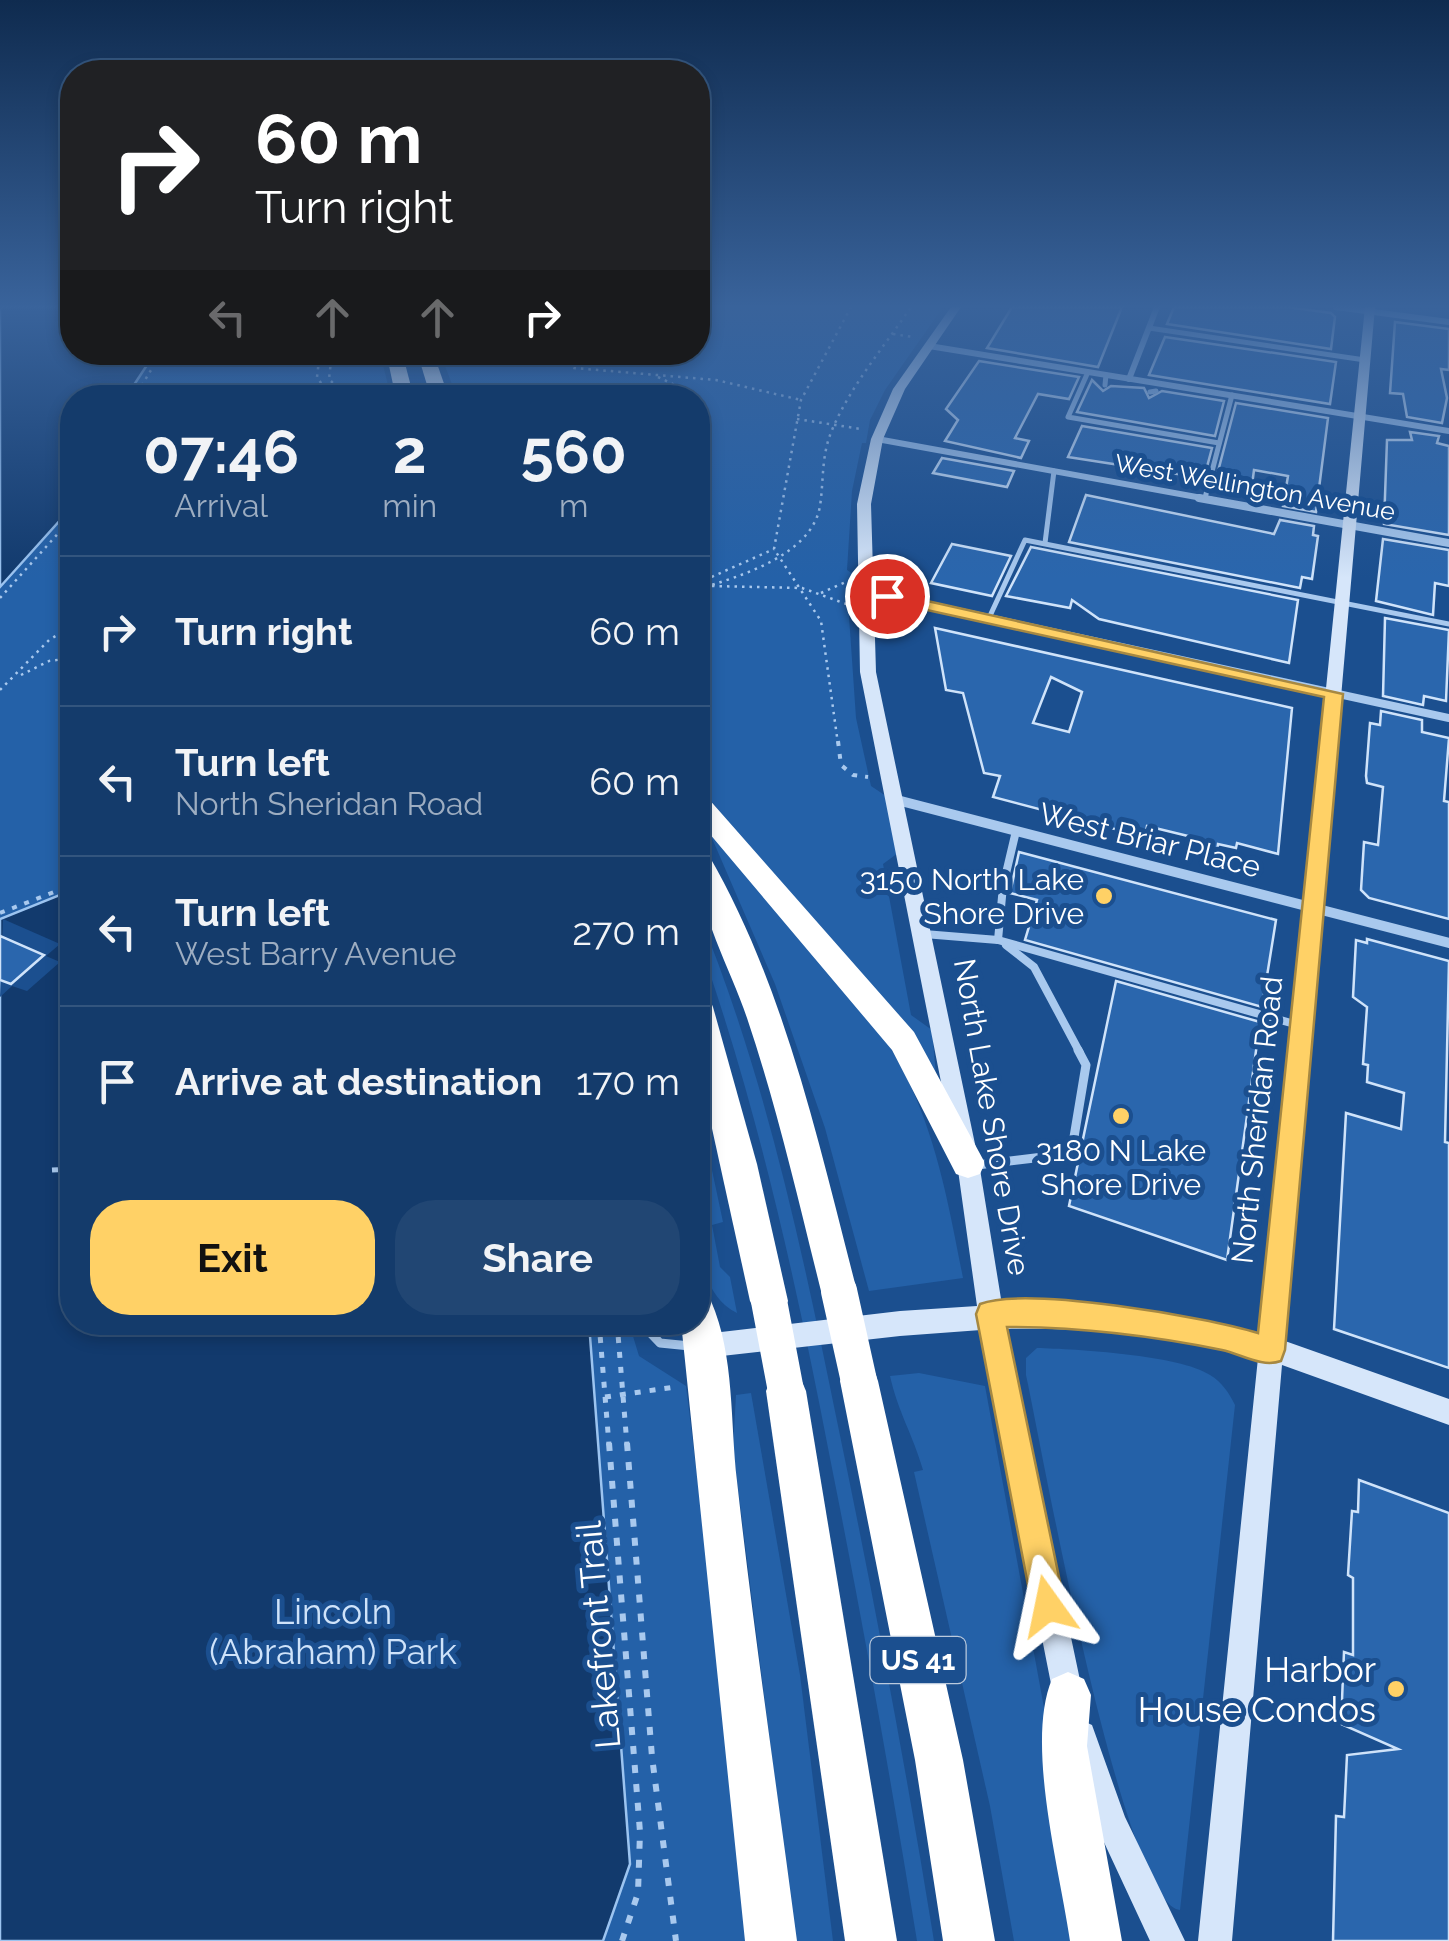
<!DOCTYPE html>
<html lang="en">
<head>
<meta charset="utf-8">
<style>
	body { margin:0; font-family:Raleway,sans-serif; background:#214673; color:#f1f3f6; height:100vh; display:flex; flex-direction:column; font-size:38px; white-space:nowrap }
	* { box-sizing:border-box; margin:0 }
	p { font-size:32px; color:#9dadc1 }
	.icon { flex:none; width:55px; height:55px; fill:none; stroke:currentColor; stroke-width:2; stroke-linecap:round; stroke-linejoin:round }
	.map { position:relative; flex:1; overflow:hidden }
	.side { position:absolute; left:60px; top:385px; width:650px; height:950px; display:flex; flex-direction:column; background:#143b6b; border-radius:40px; box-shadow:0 5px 15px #0003,0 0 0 2px #33557e }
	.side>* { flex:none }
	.hud { position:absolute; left:60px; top:60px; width:650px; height:305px; border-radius:40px; box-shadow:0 5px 15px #0003,0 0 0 2px #33557e; background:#202124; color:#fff; overflow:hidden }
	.pin { position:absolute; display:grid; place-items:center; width:85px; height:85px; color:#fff; margin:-42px; border:5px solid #fff; border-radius:50%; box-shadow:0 2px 10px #0007 }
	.me { position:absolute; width:110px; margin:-55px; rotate:348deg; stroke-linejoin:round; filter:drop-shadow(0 0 8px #0008) }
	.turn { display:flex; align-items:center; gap:35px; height:210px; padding:0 30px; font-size:45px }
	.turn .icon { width:130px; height:130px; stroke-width:2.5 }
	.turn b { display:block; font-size:70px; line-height:85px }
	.lanes { display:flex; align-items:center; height:95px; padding:0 30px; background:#0003; justify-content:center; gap:50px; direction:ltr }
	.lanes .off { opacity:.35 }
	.eta { display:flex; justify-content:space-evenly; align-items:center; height:170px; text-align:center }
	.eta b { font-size:60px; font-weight:700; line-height:70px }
	.cta { display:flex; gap:20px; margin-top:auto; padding:20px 30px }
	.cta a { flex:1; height:115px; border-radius:40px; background:#ffd166; color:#111; font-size:40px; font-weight:700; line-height:115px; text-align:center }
	.cta a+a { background:#214673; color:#f1f3f6 }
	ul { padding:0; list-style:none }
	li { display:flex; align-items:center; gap:30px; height:150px; padding:0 30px; border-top:2px solid #33557e }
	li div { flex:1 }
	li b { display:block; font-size:38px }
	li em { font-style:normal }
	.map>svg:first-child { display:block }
	.green { fill:#2461a8 }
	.water { fill:#123a6d; stroke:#9cc4f0; stroke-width:2.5 }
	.pier { fill:#1b4f8f }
	.building { fill:#2a66ad; stroke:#cfe3fa; stroke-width:2.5; fill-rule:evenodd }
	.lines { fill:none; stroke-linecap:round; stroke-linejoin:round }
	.path-far3 { stroke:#a9c9ee; stroke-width:2.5; stroke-dasharray:2.5 5; stroke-linecap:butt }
	.path-far2 { stroke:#a9c9ee; stroke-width:4; stroke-dasharray:5 8; stroke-linecap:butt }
	.path-far1 { stroke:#a9c9ee; stroke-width:5; stroke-dasharray:6 9; stroke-linecap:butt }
	.path { stroke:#a9c9ee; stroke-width:6; stroke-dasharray:8 11; stroke-linecap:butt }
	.lane-far2 { stroke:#a9c9ee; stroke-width:5 }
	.lane-far1 { stroke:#a9c9ee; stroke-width:8 }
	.lane { stroke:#a9c9ee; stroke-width:9 }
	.street-far2 { stroke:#a9c9ee; stroke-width:6 }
	.street-far1 { stroke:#a9c9ee; stroke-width:8 }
	.street { stroke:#a9c9ee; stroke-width:10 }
	.secondary { fill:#d6e6fa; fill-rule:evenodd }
	.highway { fill:#fff; fill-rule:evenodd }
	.highway-bridge { stroke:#fff; stroke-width:36 }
	.route { fill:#ffd166; stroke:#a68842; stroke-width:2.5 }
	.poi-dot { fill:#ffd166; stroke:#1b4f8f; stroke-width:4 }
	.labels { text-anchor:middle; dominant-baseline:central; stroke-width:10; stroke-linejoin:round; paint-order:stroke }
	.far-street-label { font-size:25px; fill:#fff; stroke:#1b4f8f }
	.shield { fill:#1b4f8f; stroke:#bbcadd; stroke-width:2.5 }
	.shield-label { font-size:28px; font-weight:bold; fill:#fff }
	.street-label { font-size:30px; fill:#fff; stroke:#1b4f8f }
	.poi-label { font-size:30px; fill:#fff; stroke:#1b4f8f; text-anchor:end }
	.near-park-label { font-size:35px; fill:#cfe3fa; stroke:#1b4f8f }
	.near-street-label { font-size:35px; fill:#fff; stroke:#1b4f8f }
	.near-poi-label { font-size:35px; fill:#fff; stroke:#1b4f8f; text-anchor:end }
</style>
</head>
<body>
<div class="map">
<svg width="1449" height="1941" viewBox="0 0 1449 1941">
	<rect width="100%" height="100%" fill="#1b4f8f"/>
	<g class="green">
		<path d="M 698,307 L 943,307 L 885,390 L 870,420 L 866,443 L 862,443 L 852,491 L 847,570 L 853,574 L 855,615 L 849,616 L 856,718 L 871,786 L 886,796 L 898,853 L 883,864 L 911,1015 L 932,1030 L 936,1076 L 698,785 L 698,398 L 457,397 L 440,353 L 698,352 Z"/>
		<path d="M 155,352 L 380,353 L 391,397 L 126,398 Z"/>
		<path d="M 72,507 L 72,1322 L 629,1323 L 639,1356 L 686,1386 L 754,1941 L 0,1941 L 0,587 Z"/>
		<path d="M 708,829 C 778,909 866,989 911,1087 C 939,1148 950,1212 963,1278 L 869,1291 L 825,1128 L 775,984 Z"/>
		<path d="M 698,912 C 765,1074 802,1249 837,1421 C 873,1594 906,1767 934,1941 L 917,1941 C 891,1779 862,1618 830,1458 C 796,1282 758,1108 698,939 Z"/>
		<path d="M 698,1104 L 723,1222 L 712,1225 L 720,1267 L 730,1277 L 737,1313 C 679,1286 697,1158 698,1104 Z"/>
		<path d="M 1037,1348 C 1075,1349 1180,1355 1210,1375 C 1222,1382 1229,1393 1235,1405 L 1180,1910 C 1122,1903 1041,1443 1026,1375 L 1026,1358 Z"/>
		<path d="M 919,1373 L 985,1386 L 1071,1855 L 1080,1941 L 1014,1941 L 990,1806 L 914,1472 L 923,1470 C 913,1435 898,1412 890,1376 Z"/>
		<path d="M 751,1393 L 800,1675 L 833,1941 L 795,1941 L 733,1448 L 736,1395 Z"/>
	</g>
	<g class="water">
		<path d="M 0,307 L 72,307 L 72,352 L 155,353 L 126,397 L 72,398 L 72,507 L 0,587 Z"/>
		<path d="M 72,890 L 72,1322 L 589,1323 L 630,1864 L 603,1941 L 0,1941 L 0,919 Z"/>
	</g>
	<path class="pier" d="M 3,919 L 60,944 L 46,956 L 60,962 L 27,991 L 12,986 L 0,997 Z"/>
	<g class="building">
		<path d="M 1012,307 L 1122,307 L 1098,367 L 987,348 Z"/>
		<path d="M 1174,307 L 1287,307 L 1331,313 L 1335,317 L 1331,349 L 1167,324 Z"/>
		<path d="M 1395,322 L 1449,329 L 1449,370 L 1441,369 L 1447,398 L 1442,423 L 1407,417 L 1403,394 L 1390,393 Z"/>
		<path d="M 1165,337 L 1336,362 L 1330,404 L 1149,375 Z"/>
		<path d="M 979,361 L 1079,377 L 1069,399 L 1038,394 L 1015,438 L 1029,441 L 1021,458 L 945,441 L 958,420 L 946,409 Z"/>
		<path d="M 1092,380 L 1103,391 L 1111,386 L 1144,388 L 1149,398 L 1162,391 L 1224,401 L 1215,436 L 1077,412 Z"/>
		<path d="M 1236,403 L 1328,418 L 1316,512 L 1283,506 L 1288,476 L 1254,470 L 1252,485 L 1216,479 Z"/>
		<path d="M 1082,426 L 1212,448 L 1204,478 L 1068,457 Z"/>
		<path d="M 1410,432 L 1439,436 L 1437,443 L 1449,446 L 1449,535 L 1384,524 L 1387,440 L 1412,440 Z"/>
		<path d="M 942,458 L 1014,471 L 1007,487 L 933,473 Z"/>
		<path d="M 1086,495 L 1274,534 L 1280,520 L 1314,526 L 1313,535 L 1318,536 L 1312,579 L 1302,577 L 1300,588 L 1069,542 Z"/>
		<path d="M 1383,539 L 1449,550 L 1449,586 L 1435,583 L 1433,615 L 1376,601 Z"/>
		<path d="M 952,544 L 1011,556 L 992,596 L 931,583 Z"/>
		<path d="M 1031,547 L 1298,600 L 1289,663 L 1099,619 L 1072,600 L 1070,608 L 1006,596 Z"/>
		<path d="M 1385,618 L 1449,630 L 1446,701 L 1424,696 L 1423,705 L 1383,696 Z"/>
		<path d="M 935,628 L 1292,708 L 1278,854 L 1237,843 L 1236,848 L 1218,844 L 1216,858 L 1190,852 L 1192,837 L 1147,826 L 1145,837 L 993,797 L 1000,776 L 984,773 L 963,693 L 946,690 ZM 1051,677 L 1082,692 L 1069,732 L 1033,723 Z"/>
		<path d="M 1381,711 L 1422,720 L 1422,732 L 1449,738 L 1444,801 L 1449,802 L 1449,919 L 1369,898 L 1361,890 L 1364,842 L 1378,845 L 1383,787 L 1367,783 L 1366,776 L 1370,723 L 1380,725 Z"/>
		<path d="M 1019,852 L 1276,920 L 1262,1007 L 1025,940 L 1037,900 L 1010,893 Z"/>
		<path d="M 0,936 L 44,955 L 11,984 L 0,980 Z"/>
		<path d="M 1367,939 L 1449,961 L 1445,1142 L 1449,1143 L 1449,1368 L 1334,1329 L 1346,1113 L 1401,1129 L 1404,1093 L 1367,1082 L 1368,1065 L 1363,1064 L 1367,1007 L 1353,997 L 1356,940 L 1367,943 Z"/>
		<path d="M 1116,981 L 1260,1022 L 1227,1260 L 1069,1206 Z"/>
		<path d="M 1359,1480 L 1449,1513 L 1449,1941 L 1333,1941 L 1336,1816 L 1344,1817 L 1347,1755 L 1398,1749 L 1341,1724 L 1344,1652 L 1353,1655 L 1353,1578 L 1348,1575 L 1352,1511 L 1358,1512 Z"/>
	</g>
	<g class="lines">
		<g class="path-far3">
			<path d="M 893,334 L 913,337"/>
			<path d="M 320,352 L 317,377 L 331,398"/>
			<path d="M 332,352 L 329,379 L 348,398"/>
			<path d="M 552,352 L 551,357 L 574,368 L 716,380 L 801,400"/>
			<path d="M 658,377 L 681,388 L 685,398"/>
			<path d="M 134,398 L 162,352"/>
			<path d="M 797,419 L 861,429"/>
			<path d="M 698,569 L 706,579"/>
			<path d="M 698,583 L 774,549"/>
			<path d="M 712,586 L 802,588 L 849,605"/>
			<path d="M 698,589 C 739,577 812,555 820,506 C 824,479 821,456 832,430 C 851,385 884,347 911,307"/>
			<path d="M 821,593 L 848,581"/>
			<path d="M 0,598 L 72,518"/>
			<path d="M 21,675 L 49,661 L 72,658"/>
			<path d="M 0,690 L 49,640 L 72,626"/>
			<path d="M 838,744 L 821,621 L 774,549 L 801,400 L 851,307"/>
		</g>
		<g class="path-far2">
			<path d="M 838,741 L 841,765 L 853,775 L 868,777"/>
			<path d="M 0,913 L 72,885"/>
		</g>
		<g class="path-far1">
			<path d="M 52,1170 L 72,1169"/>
			<path d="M 599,1322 L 609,1445"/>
			<path d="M 617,1322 L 627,1445"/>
			<path d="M 605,1397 L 675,1387"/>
		</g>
		<g class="path">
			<path d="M 609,1443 L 640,1832 L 638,1893 L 622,1941"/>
			<path d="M 627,1443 L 652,1757 L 676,1941"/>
		</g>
		<g class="lane-far2">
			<path d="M 1149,328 L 1365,360"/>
			<path d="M 1088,372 L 1068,417 L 1219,443"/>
			<path d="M 1105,385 L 1106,375"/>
			<path d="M 1150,392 L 1156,391"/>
			<path d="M 1205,498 L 1232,395"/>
			<path d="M 1045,543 L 1054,471"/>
			<path d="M 989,618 L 1025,540 L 1449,624"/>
		</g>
		<g class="lane-far1">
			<path d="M 924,934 L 998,940 L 1298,1025"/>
			<path d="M 998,940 L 1003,886 L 1016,831"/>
			<path d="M 1006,945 L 1034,967 L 1080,1053"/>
		</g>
		<g class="lane">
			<path d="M 977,1165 L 1043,1157 L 1073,1143 L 1086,1065 L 1078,1050"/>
			<path d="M 640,1322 L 660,1343 L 690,1346"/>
		</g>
		<g class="street-far2">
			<path d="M 1336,307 L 1449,322"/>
			<path d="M 929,346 L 1449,431"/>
			<path d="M 1129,379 L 1157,307"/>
			<path d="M 877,439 L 1213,500"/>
		</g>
		<g class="street-far1">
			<path d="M 1199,498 L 1449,543"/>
			<path d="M 864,591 L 1449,718"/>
		</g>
		<path class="street" d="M 897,800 L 1449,943"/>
		<g class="secondary">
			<path d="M 951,307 L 961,307 L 905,389 L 883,439 L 871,504 L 876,672 L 979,1163 L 1002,1305 C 1089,1303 1176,1310 1260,1334 L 1365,307 L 1375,307 L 1285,1341 L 1449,1399 L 1449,1425 L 1282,1365 L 1232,1941 L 1198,1941 L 1258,1358 C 1176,1335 1090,1327 1006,1329 L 1084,1699 L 1080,1710 L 1069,1714 L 1058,1710 L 1054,1699 L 981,1330 L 900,1336 L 704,1358 L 695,1355 L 691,1346 L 695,1337 L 704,1334 L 900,1311 L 977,1306 L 957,1163 L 860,672 L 857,504 L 871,439 L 893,389 Z"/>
			<path d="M 1081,1720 L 1092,1725 L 1125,1817 L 1185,1941 L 1150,1941 L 1095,1823 L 1065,1736 L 1070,1725 Z"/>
		</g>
		<g class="highway">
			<path d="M 386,352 L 402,352 L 414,398 L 396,398 Z"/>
			<path d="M 417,352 L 433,352 L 449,398 L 431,398 Z"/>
			<path d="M 698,794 L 707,797 L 914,1032 L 985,1163 L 980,1174 L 968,1178 L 956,1174 L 892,1050 L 698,820 Z"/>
			<path d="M 698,851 L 708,854 C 785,986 819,1145 857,1291 L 852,1303 L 839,1308 L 826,1303 L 821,1291 C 798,1199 777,1107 747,1018 C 729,964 694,908 698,851 Z"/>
			<path d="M 698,995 L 709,998 L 713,1007 L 757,1164 L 788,1301 L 782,1313 L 769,1319 L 756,1313 L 750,1301 L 698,1065 Z"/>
			<path d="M 698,1296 L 711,1301 C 735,1356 730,1423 737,1481 C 754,1635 777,1788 797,1941 L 745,1941 L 681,1322 L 698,1322 Z"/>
			<path d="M 859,1362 L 873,1367 L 878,1381 L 963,1760 L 995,1941 L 943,1941 L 915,1760 L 840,1381 L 845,1367 Z"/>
			<path d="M 786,1371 L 800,1377 L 806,1391 L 897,1941 L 845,1941 L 766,1391 L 772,1377 Z"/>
			<path d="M 1068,1672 L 1084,1679 L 1091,1695 L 1087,1746 L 1122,1941 L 1070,1941 C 1060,1871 1025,1743 1052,1679 Z"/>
		</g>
		<g class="highway-bridge">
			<path d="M 839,1291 L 859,1381"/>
			<path d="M 769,1301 L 786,1391"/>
		</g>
	</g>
	<linearGradient id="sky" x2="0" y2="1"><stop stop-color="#0f2b4f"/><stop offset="0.53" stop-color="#39639b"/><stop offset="1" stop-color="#39639b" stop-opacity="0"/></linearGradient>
	<rect width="1449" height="578" fill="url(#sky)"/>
	<path class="route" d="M 887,592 L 1343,694 L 1285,1350 L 1281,1361 C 1262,1368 1241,1354 1222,1350 C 1153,1336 1077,1327 1007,1327 L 1065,1606 L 1060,1618 L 1048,1623 L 1037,1618 L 1032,1606 L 976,1314 L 980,1304 C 1026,1286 1207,1317 1258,1333 L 1324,697 L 881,600 L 878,596 Z"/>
	<g class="poi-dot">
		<circle cx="1104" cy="896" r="10"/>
		<circle cx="1121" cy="1116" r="10"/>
		<circle cx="1396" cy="1689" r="10"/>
	</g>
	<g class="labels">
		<g class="far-street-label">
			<text transform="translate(1255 487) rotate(10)">West Wellington Avenue</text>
		</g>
		<rect class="shield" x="870.5" y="1637" width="95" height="46" rx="8"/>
		<g class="shield-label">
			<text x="918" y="1660">US 41</text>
		</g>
		<g class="street-label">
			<text transform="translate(1150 840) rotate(14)">West Briar Place</text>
			<text transform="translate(992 1117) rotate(80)">North Lake Shore Drive</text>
			<text transform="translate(1257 1120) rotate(-84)">North Sheridan Road</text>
		</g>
		<g class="poi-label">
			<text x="1084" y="879">3150 North Lake<tspan x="1084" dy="34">Shore Drive</tspan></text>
			<text x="1121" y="1150" text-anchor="middle">3180 N Lake<tspan x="1121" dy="34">Shore Drive</tspan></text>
		</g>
		<g class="near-park-label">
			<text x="333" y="1611">Lincoln<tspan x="333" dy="40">(Abraham) Park</tspan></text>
		</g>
		<g class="near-street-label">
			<text transform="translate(598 1635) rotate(-95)">Lakefront Trail</text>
		</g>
		<g class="near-poi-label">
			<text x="1376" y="1669">Harbor<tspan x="1376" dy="40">House Condos</tspan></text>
		</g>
	</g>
</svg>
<div class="pin" style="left:887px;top:596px;background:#d93025"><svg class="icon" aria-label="arrive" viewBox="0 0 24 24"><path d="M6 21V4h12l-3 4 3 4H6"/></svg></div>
<svg class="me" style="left:1048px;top:1606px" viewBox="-20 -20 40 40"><path d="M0-17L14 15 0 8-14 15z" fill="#ffd166" stroke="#fff" stroke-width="4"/></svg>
<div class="hud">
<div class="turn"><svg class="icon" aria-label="right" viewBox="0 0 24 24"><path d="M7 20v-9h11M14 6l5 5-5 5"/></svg><div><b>60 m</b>Turn right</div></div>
<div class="lanes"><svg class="icon off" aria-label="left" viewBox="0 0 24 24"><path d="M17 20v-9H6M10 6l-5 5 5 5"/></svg><svg class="icon off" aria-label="ahead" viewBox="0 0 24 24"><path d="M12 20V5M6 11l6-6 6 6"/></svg><svg class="icon off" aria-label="ahead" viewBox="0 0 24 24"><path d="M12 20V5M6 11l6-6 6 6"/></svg><svg class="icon" aria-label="right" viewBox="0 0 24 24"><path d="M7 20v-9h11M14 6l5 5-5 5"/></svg></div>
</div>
<section class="side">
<div class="eta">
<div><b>07:46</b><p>Arrival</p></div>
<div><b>2</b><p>min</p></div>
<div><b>560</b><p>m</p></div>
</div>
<ul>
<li><svg class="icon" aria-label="right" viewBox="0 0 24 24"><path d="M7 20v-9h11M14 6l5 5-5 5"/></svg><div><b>Turn right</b></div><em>60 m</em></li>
<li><svg class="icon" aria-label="left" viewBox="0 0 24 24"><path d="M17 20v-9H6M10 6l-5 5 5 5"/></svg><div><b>Turn left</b><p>North Sheridan Road</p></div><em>60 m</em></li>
<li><svg class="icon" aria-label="left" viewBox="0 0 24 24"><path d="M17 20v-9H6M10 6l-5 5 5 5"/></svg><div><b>Turn left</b><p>West Barry Avenue</p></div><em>270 m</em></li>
<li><svg class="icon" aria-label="arrive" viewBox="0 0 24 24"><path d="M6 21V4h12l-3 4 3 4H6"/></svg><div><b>Arrive at destination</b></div><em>170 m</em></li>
</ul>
<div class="cta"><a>Exit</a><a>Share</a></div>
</section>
</div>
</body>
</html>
